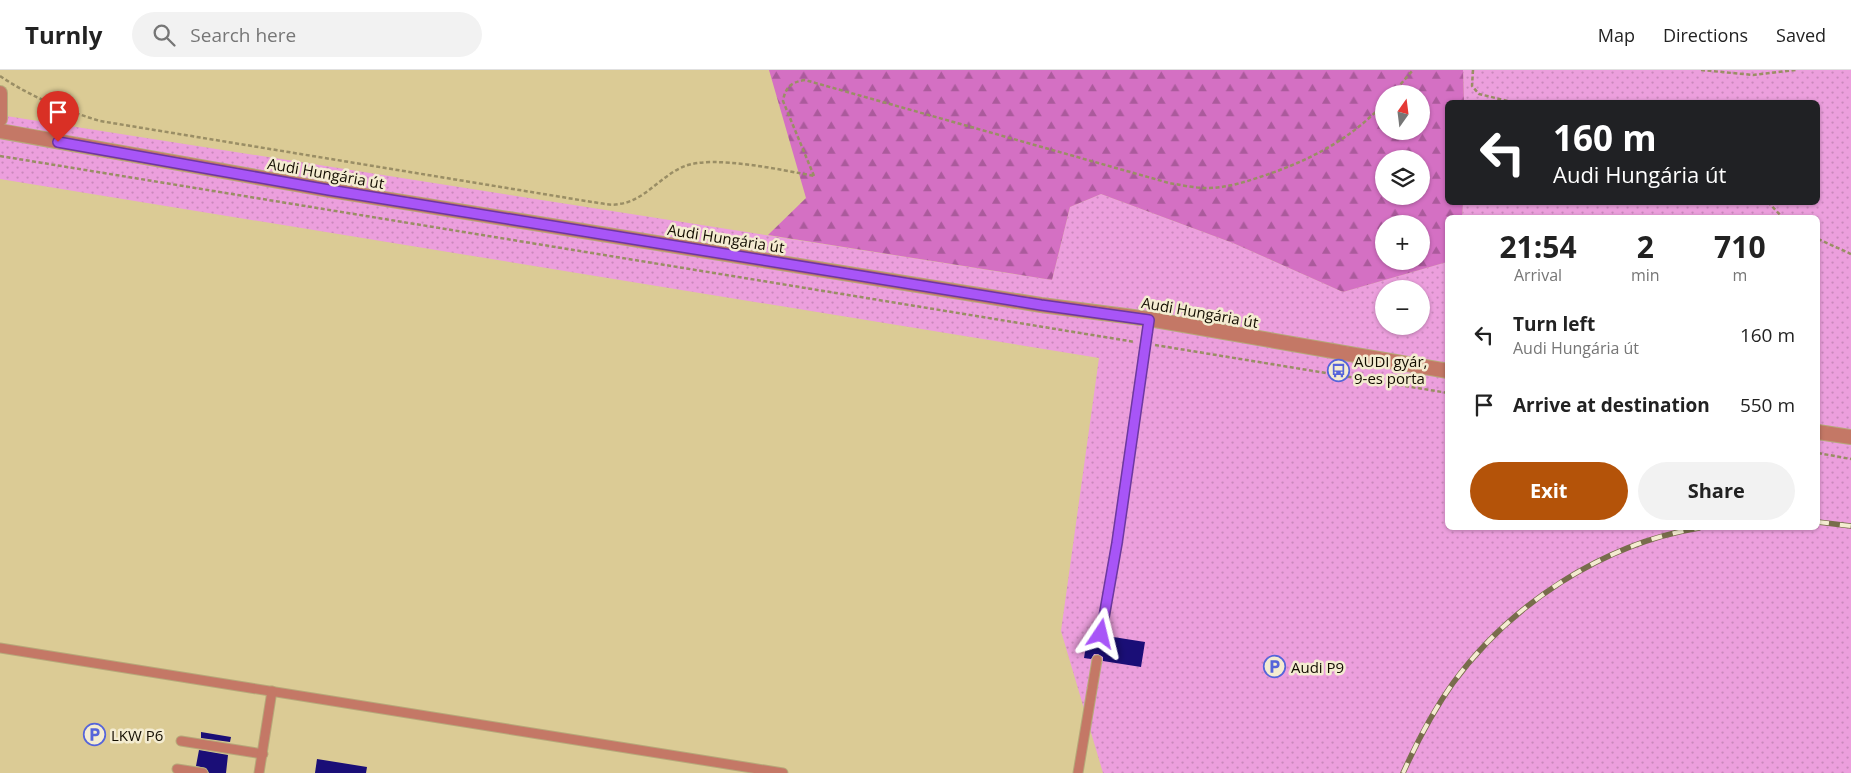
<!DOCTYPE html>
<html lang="en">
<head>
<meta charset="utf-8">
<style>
	body { margin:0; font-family:"Open Sans",sans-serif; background:#f2f2f2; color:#222; height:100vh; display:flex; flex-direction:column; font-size:19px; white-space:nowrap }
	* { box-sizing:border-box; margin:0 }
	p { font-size:16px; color:#767676 }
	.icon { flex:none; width:28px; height:28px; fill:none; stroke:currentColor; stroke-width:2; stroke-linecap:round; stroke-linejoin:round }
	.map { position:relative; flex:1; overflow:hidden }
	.sheet { position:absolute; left:1445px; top:145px; width:375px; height:315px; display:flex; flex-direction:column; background:#fff; border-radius:8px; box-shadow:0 1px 4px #0004 }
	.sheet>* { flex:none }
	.guide { position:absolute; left:1445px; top:30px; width:375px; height:105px; border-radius:8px; box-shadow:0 1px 4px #0004; background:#202124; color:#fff; overflow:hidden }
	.needle { width:32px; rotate:14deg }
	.buttons { position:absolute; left:1375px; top:15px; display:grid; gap:10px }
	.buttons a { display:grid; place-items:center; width:55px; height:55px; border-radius:50%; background:#fff; box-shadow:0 1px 4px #0004; font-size:25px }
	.pin { position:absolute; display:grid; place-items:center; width:42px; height:42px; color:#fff; margin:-51px -21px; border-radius:50% 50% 50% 0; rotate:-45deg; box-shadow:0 0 5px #0007 }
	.pin .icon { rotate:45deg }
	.me { position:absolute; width:55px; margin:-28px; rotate:10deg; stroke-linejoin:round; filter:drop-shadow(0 0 4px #0008) }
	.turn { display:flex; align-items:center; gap:18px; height:105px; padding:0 25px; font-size:22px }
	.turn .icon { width:65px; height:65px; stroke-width:2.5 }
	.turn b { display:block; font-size:35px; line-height:42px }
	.eta { display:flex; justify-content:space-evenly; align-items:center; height:85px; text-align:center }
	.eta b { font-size:30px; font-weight:700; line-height:35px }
	.primary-button { display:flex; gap:10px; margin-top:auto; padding:10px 25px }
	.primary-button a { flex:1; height:58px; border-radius:30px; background:#b45309; color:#fff; font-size:20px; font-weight:700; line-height:58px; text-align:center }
	.primary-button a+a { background:#f2f2f2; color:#222 }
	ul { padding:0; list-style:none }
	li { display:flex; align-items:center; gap:15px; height:70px; padding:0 25px }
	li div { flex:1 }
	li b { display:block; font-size:19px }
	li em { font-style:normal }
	header { display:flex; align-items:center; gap:30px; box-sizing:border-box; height:70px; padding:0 25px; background:#fff; border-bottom:1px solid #e0e0e0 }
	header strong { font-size:24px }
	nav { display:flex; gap:28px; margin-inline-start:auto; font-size:18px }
	.search { width:350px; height:45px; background:#f2f2f2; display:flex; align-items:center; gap:12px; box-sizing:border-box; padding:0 18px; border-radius:28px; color:#767676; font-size:19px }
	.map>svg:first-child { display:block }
	.grass { fill:url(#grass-dots); fill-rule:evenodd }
	.forest { fill:url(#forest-firs); fill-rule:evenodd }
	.building { fill:#1a0e77 }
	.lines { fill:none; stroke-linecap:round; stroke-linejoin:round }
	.service-casing { stroke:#b7a97a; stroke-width:11 }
	.minor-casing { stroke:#b7a97a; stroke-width:16 }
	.tertiary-casing { stroke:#b7a97a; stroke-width:16 }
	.path { stroke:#9a8e65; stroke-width:2.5; stroke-dasharray:4 2.5; stroke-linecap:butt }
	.service { stroke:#c47866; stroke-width:9 }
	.minor { stroke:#c47866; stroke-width:14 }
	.tertiary { stroke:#c47866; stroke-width:14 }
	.rail-casing { stroke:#786d4b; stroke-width:5.5 }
	.rail { stroke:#f4ecd1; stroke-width:4; stroke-dasharray:11; stroke-linecap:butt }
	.route-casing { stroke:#6d37a1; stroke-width:12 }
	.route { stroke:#a855f7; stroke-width:9 }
	.labels { text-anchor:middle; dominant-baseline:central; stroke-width:5; stroke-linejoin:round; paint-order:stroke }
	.street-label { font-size:15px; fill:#130d00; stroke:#f4ecd1 }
	.poi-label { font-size:15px; fill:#130d00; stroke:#f4ecd1; text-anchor:start }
</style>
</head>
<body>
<header>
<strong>Turnly</strong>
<div class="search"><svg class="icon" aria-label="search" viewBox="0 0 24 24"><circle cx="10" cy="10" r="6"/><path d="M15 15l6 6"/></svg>Search here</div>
<nav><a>Map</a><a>Directions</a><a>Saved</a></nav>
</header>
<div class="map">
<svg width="1851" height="703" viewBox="0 0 1851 703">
	<defs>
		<pattern id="grass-dots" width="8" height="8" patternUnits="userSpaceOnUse" patternTransform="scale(1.25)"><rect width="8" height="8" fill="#ec9fdd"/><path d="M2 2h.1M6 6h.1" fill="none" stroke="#ca88bc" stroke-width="1.8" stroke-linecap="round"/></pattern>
		<pattern id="forest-firs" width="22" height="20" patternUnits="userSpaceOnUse" patternTransform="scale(1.25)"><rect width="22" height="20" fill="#d470c3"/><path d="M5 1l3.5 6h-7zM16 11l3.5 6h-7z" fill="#ab5a9c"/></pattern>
	</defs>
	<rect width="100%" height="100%" fill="#dbcb95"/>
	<path class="grass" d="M 1463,0 L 1851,0 L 1851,703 L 1103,703 L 1061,561 L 1099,288 L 0,109 L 0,45 L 1052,210 L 1070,137 L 1101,124 L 1233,173 L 1343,222 L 1447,192 L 1448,458 L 1818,458 L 1818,148 L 1462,147 L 1463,132 L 1818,132 L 1818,32 L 1464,32 ZM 1384,219 L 1421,219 L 1421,256 L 1384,256 Z"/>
	<path class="forest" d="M 769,0 L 1463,0 L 1464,32 L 1448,32 L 1448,132 L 1463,133 L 1462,147 L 1448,148 L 1447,192 L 1343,222 L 1233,173 L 1101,124 L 1070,137 L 1052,210 L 768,165 L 806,128 ZM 1384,24 L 1421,24 L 1421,61 L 1384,61 ZM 1384,89 L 1421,89 L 1421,126 L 1384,126 ZM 1384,154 L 1421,154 L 1421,191 L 1384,191 Z"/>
	<g class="building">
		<path d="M 1088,562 L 1095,564 L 1097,569 L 1100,571 L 1105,569 L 1107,566 L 1145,572 L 1141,597 L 1103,591 L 1103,587 L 1098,584 L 1094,584 L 1091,589 L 1084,588 Z"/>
		<path d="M 201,662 L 231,667 L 230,672 L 201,668 Z"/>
		<path d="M 199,680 L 228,685 L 226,703 L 209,703 L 206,698 L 196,696 Z"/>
		<path d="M 317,689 L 367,697 L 366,703 L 315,703 Z"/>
	</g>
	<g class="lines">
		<defs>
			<g id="service">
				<path d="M 1101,565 L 1117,473 L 1149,249"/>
				<path d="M 0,578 L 783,703"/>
				<path d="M 181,671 L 263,684"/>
				<path d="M 177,699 L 203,703"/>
				<path d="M 259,703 L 272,621"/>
				<path d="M 1078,703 L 1097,590"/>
			</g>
			<path id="minor" d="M 0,23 L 0,49"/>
			<g id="tertiary">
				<path d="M 0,61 L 329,120 L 1041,235 L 1149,249 L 1448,301"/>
				<path d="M 1818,362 L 1851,367"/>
			</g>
		</defs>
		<use href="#service" class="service-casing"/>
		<use href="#minor" class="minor-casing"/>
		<use href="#tertiary" class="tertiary-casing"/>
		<g class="path">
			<path d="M 1473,0 L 1472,16 L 1479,24 L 1512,32"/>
			<path d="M 1701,0 L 1753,5 L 1796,0"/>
			<path d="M 0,6 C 31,27 64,40 100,51 L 592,132 C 601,133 611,136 619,134 C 645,131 661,105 685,96 C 713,85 783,100 814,106"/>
			<path d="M 1392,24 L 1413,0"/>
			<path d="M 0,86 L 1135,272"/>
			<path d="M 814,106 L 783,31 C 785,18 791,12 805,10 L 1169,113 C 1181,115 1194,118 1207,118 C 1225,118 1242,113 1260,107 C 1306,92 1351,70 1384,33"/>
			<path d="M 1768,132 L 1783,148"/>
			<path d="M 1818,169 L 1851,184"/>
			<path d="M 1155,275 L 1448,323"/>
			<path d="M 1818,383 L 1851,389"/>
		</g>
		<use href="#service" class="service"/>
		<use href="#minor" class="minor"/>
		<use href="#tertiary" class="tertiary"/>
		<defs>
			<g id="rail">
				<path d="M 1818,452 L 1851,456"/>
				<path d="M 1403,703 C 1417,672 1433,641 1453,613 C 1510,535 1602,474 1699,458"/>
			</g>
		</defs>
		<use href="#rail" class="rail-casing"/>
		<use href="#rail" class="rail"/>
	</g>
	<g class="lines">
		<defs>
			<path id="route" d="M 58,72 L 329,120 L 1041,235 L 1149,250 L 1117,473 L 1101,564"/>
		</defs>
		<use href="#route" class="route-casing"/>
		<use href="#route" class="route"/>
	</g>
	<defs>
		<symbol id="bus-ring" viewBox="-11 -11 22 22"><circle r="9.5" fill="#f4ecd1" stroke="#5564da" stroke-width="1.5"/><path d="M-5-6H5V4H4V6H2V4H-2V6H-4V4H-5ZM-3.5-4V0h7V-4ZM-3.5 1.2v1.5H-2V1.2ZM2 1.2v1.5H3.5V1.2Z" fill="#5564da"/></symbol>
		<symbol id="parking-ring" viewBox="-11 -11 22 22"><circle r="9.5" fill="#f4ecd1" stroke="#5564da" stroke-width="1.5"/><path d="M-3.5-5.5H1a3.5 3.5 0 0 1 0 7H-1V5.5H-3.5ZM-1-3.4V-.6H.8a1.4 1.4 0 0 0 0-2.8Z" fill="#5564da"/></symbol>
	</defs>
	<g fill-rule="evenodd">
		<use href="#bus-ring" x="1326" y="288" width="25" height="25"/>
		<use href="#parking-ring" x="1262" y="584" width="25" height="25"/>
		<use href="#parking-ring" x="82" y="652" width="25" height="25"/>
	</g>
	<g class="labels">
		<g class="street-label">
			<text transform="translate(326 103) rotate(10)">Audi Hungária út</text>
			<text transform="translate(726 168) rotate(9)">Audi Hungária út</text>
			<text transform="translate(1200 242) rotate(10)">Audi Hungária út</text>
		</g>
		<g class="poi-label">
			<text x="1354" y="291">AUDI gyár,<tspan x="1354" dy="17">9-es porta</tspan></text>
			<text x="1291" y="597">Audi P9</text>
			<text x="111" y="665">LKW P6</text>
		</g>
	</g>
</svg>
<div class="buttons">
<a><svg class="needle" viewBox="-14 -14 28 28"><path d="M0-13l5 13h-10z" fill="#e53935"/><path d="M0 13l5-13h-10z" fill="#767676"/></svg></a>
<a><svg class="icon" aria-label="layers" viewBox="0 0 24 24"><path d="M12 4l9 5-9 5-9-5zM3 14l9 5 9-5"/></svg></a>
<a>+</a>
<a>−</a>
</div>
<div class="pin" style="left:58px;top:72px;background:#d93025"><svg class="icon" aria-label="arrive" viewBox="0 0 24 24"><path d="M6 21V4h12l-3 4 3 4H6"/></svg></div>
<svg class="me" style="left:1101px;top:564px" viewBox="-20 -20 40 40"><path d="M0-17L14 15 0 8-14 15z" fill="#a855f7" stroke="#fff" stroke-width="4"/></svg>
<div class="guide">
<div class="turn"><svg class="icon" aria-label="left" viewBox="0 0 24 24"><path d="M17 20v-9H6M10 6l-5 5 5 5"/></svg><div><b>160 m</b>Audi Hungária út</div></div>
</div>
<section class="sheet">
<div class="eta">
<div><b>21:54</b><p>Arrival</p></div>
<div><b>2</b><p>min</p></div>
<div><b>710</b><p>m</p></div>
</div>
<ul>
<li><svg class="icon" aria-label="left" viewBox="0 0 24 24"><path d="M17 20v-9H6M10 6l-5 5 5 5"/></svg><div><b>Turn left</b><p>Audi Hungária út</p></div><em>160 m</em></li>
<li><svg class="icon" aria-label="arrive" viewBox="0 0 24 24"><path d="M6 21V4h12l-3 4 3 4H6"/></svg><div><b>Arrive at destination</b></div><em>550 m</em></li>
</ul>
<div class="primary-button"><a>Exit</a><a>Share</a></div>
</section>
</div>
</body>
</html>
